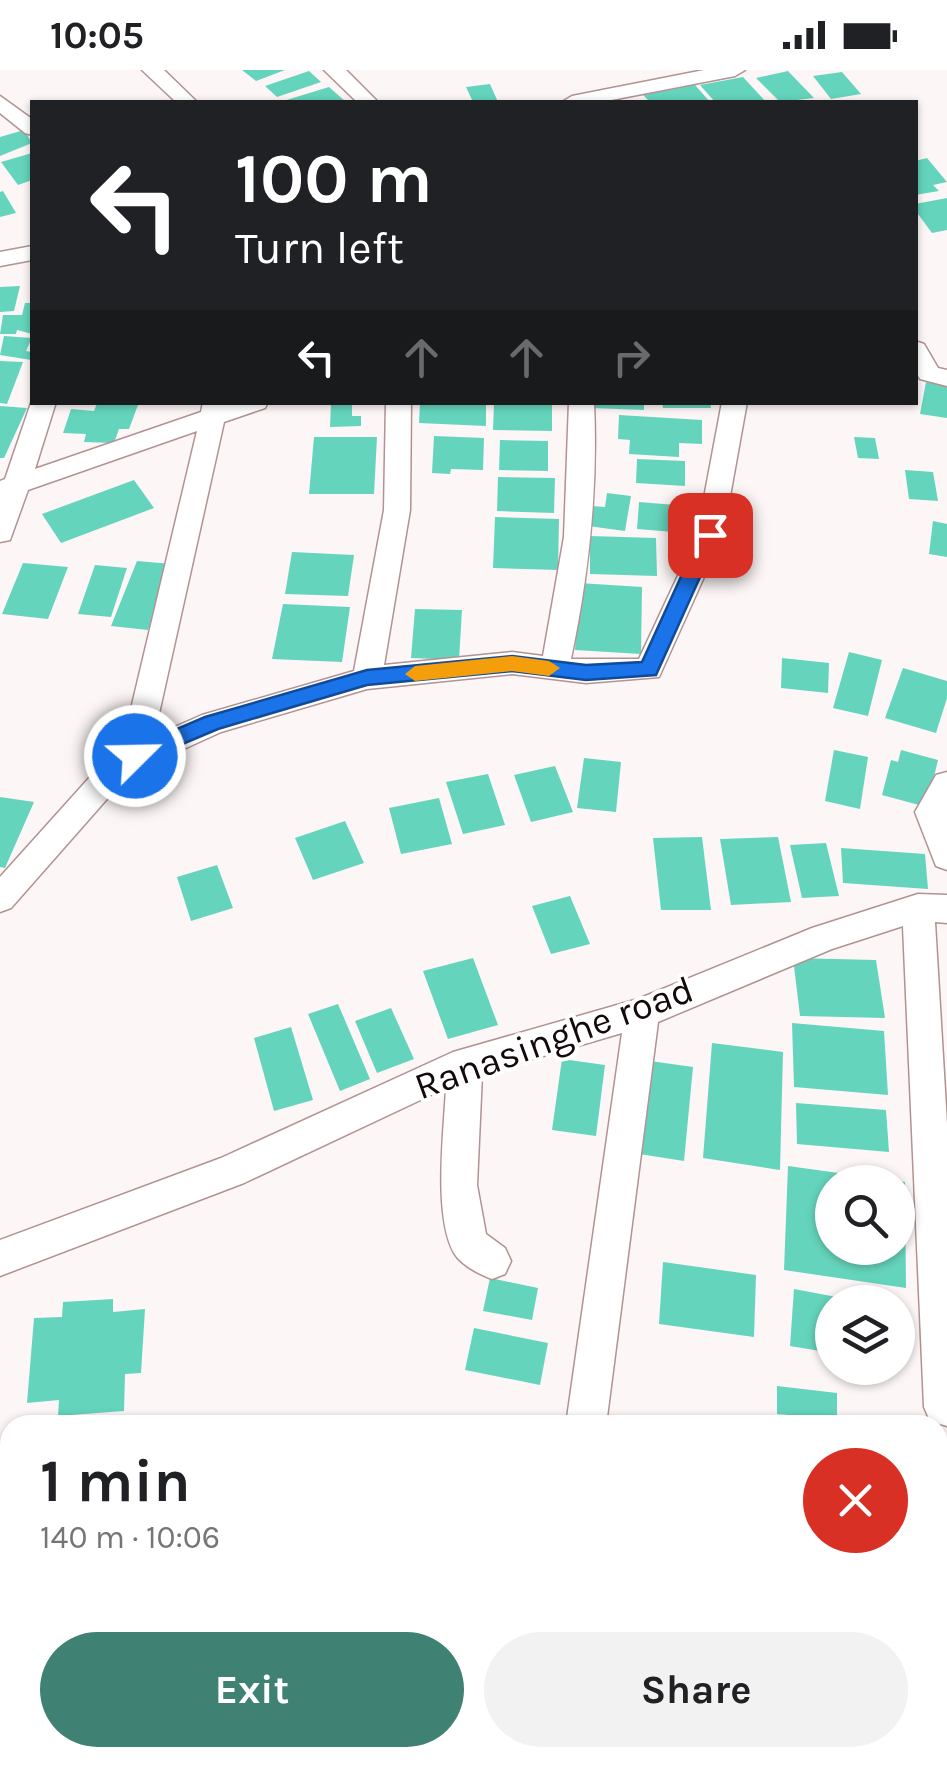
<!DOCTYPE html>
<html lang="en">
<head>
<meta charset="utf-8">
<style>
	body { margin:0; font-family:Karla,sans-serif; background:#f2f2f2; color:#202124; height:100vh; display:flex; flex-direction:column; font-size:38px; white-space:nowrap }
	* { box-sizing:border-box; margin:0 }
	p { font-size:32px; color:#757577 }
	.icon { flex:none; width:55px; height:55px; fill:none; stroke:currentColor; stroke-width:2; stroke-linecap:round; stroke-linejoin:round }
	.map { position:relative; flex:1; overflow:hidden }
	.panel { position:absolute; left:0px; top:1345px; width:948px; height:352px; display:flex; flex-direction:column; background:#fff; border-radius:30px 30px 0 0; box-shadow:0 2px 8px #0004 }
	.panel>* { flex:none }
	.hud { position:absolute; left:30px; top:30px; width:888px; height:305px; border-radius:0px; box-shadow:0 2px 8px #0004; background:#202124; color:#fff; overflow:hidden }
	.controls { position:absolute; left:815px; top:1095px; display:grid; gap:20px }
	.controls a { display:grid; place-items:center; width:100px; height:100px; border-radius:50%; background:#fff; box-shadow:0 2px 8px #0004; font-size:50px }
	.pin { position:absolute; display:grid; place-items:center; width:85px; height:85px; color:#fff; margin:-42px; border-radius:20px; box-shadow:0 5px 15px #0006 }
	.me { position:absolute; width:110px; margin:-55px; rotate:67deg; stroke-linejoin:round; filter:drop-shadow(0 0 8px #0008) }
	.turn { display:flex; align-items:center; gap:35px; height:210px; padding:0 40px; font-size:45px }
	.turn .icon { width:130px; height:130px; stroke-width:2.5 }
	.turn b { display:block; font-size:70px; line-height:85px }
	.lanes { display:flex; align-items:center; height:95px; padding:0 40px; background:#0003; justify-content:center; gap:50px; direction:ltr }
	.lanes .off { opacity:.35 }
	.round { display:grid; place-items:center; flex:none; width:105px; height:105px; border-radius:52px; background:#f2f2f2 }
	.head { display:flex; align-items:center; justify-content:space-between; height:170px; padding:0 40px }
	h1 { font-size:60px; font-weight:700; line-height:75px }
	.button { display:flex; gap:20px; margin-top:auto; padding:20px 40px }
	.button a { flex:1; height:115px; border-radius:60px; background:#3f8273; color:#fff; font-size:40px; font-weight:700; line-height:115px; text-align:center }
	.button a+a { background:#f2f2f2; color:#202124 }
	.status { display:flex; justify-content:space-between; align-items:center; height:70px; padding:0 50px; background:#fff; direction:ltr }
	.status svg { height:28px; fill:currentColor }
	.map>svg:first-child { display:block }
	.building { fill:#65d4bc }
	.lines { fill:none; stroke-linecap:round; stroke-linejoin:round }
	.minor-casing { stroke:#b29292; stroke-width:3 }
	.minor { fill:#fff; fill-rule:evenodd }
	.route { fill:#1a73e8; stroke:#114b97; stroke-width:2.5 }
	.slow { fill:#f59e0b }
	.labels { text-anchor:middle; dominant-baseline:central; stroke-width:8; stroke-linejoin:round; paint-order:stroke }
	.street-label { font-size:38px; fill:#14090a; stroke:#fff }
</style>
</head>
<body>
<div class="status"><b>10:05</b><svg viewBox="0 0 49 12"><path d="M0 12V9h3v3zM5 12V6h3v6zM10 12V3h3v9zM15 12V0h3v12zM26 1h20v11H26zM47 4h2v5h-2z"/></svg></div>
<div class="map">
<svg width="947" height="1697" viewBox="0 0 947 1697">
	<rect width="100%" height="100%" fill="#fdf6f6"/>
	<g class="building">
		<path d="M 242,0 L 285,0 L 256,11 Z"/>
		<path d="M 309,1 L 321,12 L 277,27 L 265,16 Z"/>
		<path d="M 788,1 L 814,28 L 780,32 L 756,8 Z"/>
		<path d="M 842,2 L 861,24 L 831,29 L 813,6 Z"/>
		<path d="M 743,7 L 766,32 L 715,32 L 700,15 Z"/>
		<path d="M 490,14 L 498,32 L 473,32 L 466,17 Z"/>
		<path d="M 695,15 L 710,32 L 650,32 L 643,25 Z"/>
		<path d="M 329,17 L 346,32 L 280,32 Z"/>
		<path d="M 24,60 L 32,73 L 0,86 L 0,67 Z"/>
		<path d="M 32,83 L 32,110 L 18,115 L 1,92 Z"/>
		<path d="M 927,88 L 947,112 L 933,115 L 939,121 L 915,125 L 915,91 Z"/>
		<path d="M 3,121 L 16,143 L 0,147 L 0,122 Z"/>
		<path d="M 947,128 L 947,160 L 932,163 L 915,140 L 915,134 Z"/>
		<path d="M 20,216 L 14,241 L 0,242 L 0,217 Z"/>
		<path d="M 25,233 L 32,233 L 32,264 L 17,260 L 16,264 L 0,264 L 3,245 L 22,245 Z"/>
		<path d="M 4,266 L 32,268 L 26,281 L 32,282 L 31,290 L 0,285 Z"/>
		<path d="M 0,291 L 23,292 L 7,334 L 0,333 Z"/>
		<path d="M 926,312 L 947,316 L 947,348 L 920,344 Z"/>
		<path d="M 331,332 L 352,332 L 352,346 L 361,346 L 361,356 L 330,357 Z"/>
		<path d="M 420,332 L 486,332 L 486,356 L 419,353 Z"/>
		<path d="M 494,332 L 552,332 L 552,361 L 493,360 Z"/>
		<path d="M 591,332 L 644,332 L 644,340 L 591,338 Z"/>
		<path d="M 662,332 L 710,332 L 711,338 L 663,338 Z"/>
		<path d="M 97,333 L 138,335 L 129,359 L 119,359 L 114,373 L 84,372 L 86,364 L 63,363 L 71,339 L 94,341 Z"/>
		<path d="M 0,336 L 27,338 L 4,388 L 0,388 Z"/>
		<path d="M 619,345 L 702,350 L 702,374 L 679,373 L 679,387 L 629,384 L 630,370 L 618,369 Z"/>
		<path d="M 434,366 L 484,368 L 483,400 L 451,399 L 450,404 L 432,403 Z"/>
		<path d="M 314,367 L 377,367 L 374,424 L 309,424 Z"/>
		<path d="M 854,367 L 875,368 L 879,389 L 858,388 Z"/>
		<path d="M 500,370 L 548,371 L 548,401 L 499,400 Z"/>
		<path d="M 637,389 L 685,391 L 685,416 L 636,413 Z"/>
		<path d="M 905,400 L 933,402 L 938,431 L 909,429 Z"/>
		<path d="M 498,407 L 555,408 L 554,443 L 497,441 Z"/>
		<path d="M 134,410 L 154,438 L 61,473 L 42,444 Z"/>
		<path d="M 607,423 L 631,426 L 625,461 L 588,456 L 592,436 L 605,437 Z"/>
		<path d="M 639,432 L 676,435 L 674,462 L 637,459 Z"/>
		<path d="M 495,447 L 559,449 L 558,500 L 493,498 Z"/>
		<path d="M 933,451 L 947,454 L 947,487 L 929,484 Z"/>
		<path d="M 590,466 L 656,468 L 657,506 L 590,504 Z"/>
		<path d="M 292,482 L 354,485 L 348,526 L 285,524 Z"/>
		<path d="M 137,491 L 172,494 L 148,560 L 111,556 Z"/>
		<path d="M 23,493 L 68,497 L 48,549 L 2,544 Z"/>
		<path d="M 95,495 L 127,498 L 111,547 L 78,544 Z"/>
		<path d="M 579,513 L 642,517 L 641,584 L 575,580 Z"/>
		<path d="M 283,534 L 350,537 L 342,592 L 272,589 Z"/>
		<path d="M 415,539 L 462,540 L 459,590 L 411,588 Z"/>
		<path d="M 849,582 L 882,590 L 868,646 L 833,638 Z"/>
		<path d="M 782,588 L 829,593 L 828,623 L 781,618 Z"/>
		<path d="M 903,598 L 947,611 L 947,628 L 936,663 L 885,648 Z"/>
		<path d="M 834,680 L 868,687 L 860,739 L 825,731 Z"/>
		<path d="M 901,680 L 938,690 L 928,732 L 921,730 L 919,735 L 882,725 L 891,690 L 898,692 Z"/>
		<path d="M 584,688 L 621,692 L 616,742 L 577,738 Z"/>
		<path d="M 555,696 L 573,742 L 531,752 L 514,705 Z"/>
		<path d="M 488,704 L 505,755 L 463,764 L 446,712 Z"/>
		<path d="M 0,727 L 34,732 L 5,798 L 0,797 Z"/>
		<path d="M 439,728 L 452,774 L 401,784 L 389,738 Z"/>
		<path d="M 345,751 L 364,793 L 313,810 L 295,768 Z"/>
		<path d="M 702,767 L 711,840 L 661,840 L 653,768 Z"/>
		<path d="M 778,767 L 791,832 L 731,835 L 720,769 Z"/>
		<path d="M 826,773 L 839,826 L 802,828 L 790,775 Z"/>
		<path d="M 841,778 L 925,784 L 928,819 L 843,813 Z"/>
		<path d="M 217,795 L 233,838 L 191,851 L 177,807 Z"/>
		<path d="M 570,826 L 590,874 L 551,884 L 532,836 Z"/>
		<path d="M 473,888 L 498,955 L 448,969 L 423,901 Z"/>
		<path d="M 793,888 L 876,890 L 885,948 L 800,946 Z"/>
		<path d="M 338,934 L 370,1009 L 340,1021 L 308,944 Z"/>
		<path d="M 391,938 L 414,989 L 377,1003 L 355,951 Z"/>
		<path d="M 792,953 L 884,961 L 888,1025 L 794,1017 Z"/>
		<path d="M 291,957 L 313,1030 L 274,1041 L 254,968 Z"/>
		<path d="M 712,973 L 783,982 L 780,1100 L 703,1088 Z"/>
		<path d="M 562,989 L 605,995 L 596,1066 L 552,1060 Z"/>
		<path d="M 643,990 L 693,997 L 684,1091 L 633,1083 Z"/>
		<path d="M 796,1033 L 886,1040 L 889,1082 L 797,1074 Z"/>
		<path d="M 788,1096 L 889,1110 L 832,1112 L 832,1178 L 898,1178 L 898,1111 L 905,1112 L 906,1218 L 784,1200 Z"/>
		<path d="M 663,1192 L 756,1205 L 754,1267 L 659,1254 Z"/>
		<path d="M 490,1208 L 538,1218 L 532,1250 L 483,1241 Z"/>
		<path d="M 794,1219 L 858,1231 L 832,1232 L 832,1283 L 790,1276 Z"/>
		<path d="M 113,1229 L 113,1242 L 145,1239 L 141,1303 L 125,1304 L 124,1341 L 58,1346 L 59,1330 L 27,1333 L 34,1248 L 62,1247 L 63,1232 Z"/>
		<path d="M 474,1258 L 548,1273 L 540,1315 L 465,1300 Z"/>
		<path d="M 777,1316 L 837,1323 L 837,1347 L 870,1351 L 870,1355 L 789,1355 L 789,1345 L 777,1344 Z"/>
		<path d="M 938,1500 L 947,1501 L 947,1584 L 938,1583 Z"/>
		<path d="M 343,1688 L 353,1688 L 382,1697 L 340,1697 Z"/>
	</g>
	<g class="lines">
		<defs>
			<g id="minor">
				<path d="M 142,0 L 164,0 L 197,32 L 176,32 Z"/>
				<path d="M 324,0 L 346,0 L 378,32 L 357,32 Z"/>
				<path d="M 704,0 L 745,0 L 735,6 L 601,32 L 562,32 L 572,26 Z"/>
				<path d="M 0,26 L 32,49 L 32,65 L 25,63 L 0,43 Z"/>
				<path d="M 32,176 L 32,190 L 0,196 L 0,182 Z"/>
				<path d="M 915,271 L 924,274 L 938,298 L 947,300 L 947,316 L 920,309 L 915,300 Z"/>
				<path d="M 32,330 L 56,332 L 35,399 L 201,342 L 203,332 L 268,332 L 265,338 L 224,352 L 154,666 L 202,645 L 354,601 L 384,440 L 386,332 L 411,332 L 410,440 L 384,595 L 512,582 L 543,586 L 564,467 L 569,332 L 594,332 C 598,420 589,504 571,589 L 639,589 L 697,465 L 722,332 L 747,332 L 723,465 L 659,607 L 586,613 L 512,604 L 367,619 L 221,662 L 129,704 L 11,838 L 0,842 L 0,807 L 107,688 L 121,681 L 197,361 L 28,420 L 10,470 L 0,472 L 0,411 L 5,409 Z"/>
				<path d="M 947,702 L 947,800 L 936,796 L 915,742 L 936,705 Z"/>
				<path d="M 918,824 L 947,825 L 947,853 L 935,852 L 947,1054 L 947,1356 L 930,1351 L 924,1337 L 903,856 L 832,879 L 658,952 L 606,1355 L 566,1355 L 622,963 L 482,1004 L 477,1115 L 486,1164 L 505,1178 L 511,1191 L 505,1204 L 492,1209 C 479,1204 461,1195 454,1183 C 433,1145 444,1061 446,1018 L 244,1113 L 0,1206 L 0,1170 L 221,1088 L 453,982 L 638,929 L 812,858 Z"/>
				<path d="M 512,1688 L 556,1688 L 555,1697 L 511,1697 Z"/>
			</g>
		</defs>
		<use href="#minor" class="minor-casing"/>
		<use href="#minor" class="minor"/>
	</g>
	<path class="route" d="M 710,458 L 719,465 L 656,605 L 586,610 L 512,601 L 367,615 L 218,659 L 135,694 L 125,686 L 128,680 L 205,647 L 367,600 L 512,586 L 586,595 L 642,592 L 700,465 Z"/>
	<path class="slow" d="M 512,586 L 549,591 L 560,598 L 549,606 L 512,601 L 415,611 L 405,604 L 415,596 Z"/>
	<g class="labels">
		<g class="street-label">
			<text transform="translate(554 968) rotate(-20)">Ranasinghe road</text>
		</g>
	</g>
</svg>
<div class="controls">
<a><svg class="icon" aria-label="search" viewBox="0 0 24 24"><circle cx="10" cy="10" r="6"/><path d="M15 15l6 6"/></svg></a>
<a><svg class="icon" aria-label="layers" viewBox="0 0 24 24"><path d="M12 4l9 5-9 5-9-5zM3 14l9 5 9-5"/></svg></a>
</div>
<div class="pin" style="left:710px;top:465px;background:#d93025"><svg class="icon" aria-label="arrive" viewBox="0 0 24 24"><path d="M6 21V4h12l-3 4 3 4H6"/></svg></div>
<svg class="me" style="left:135px;top:686px" viewBox="-20 -20 40 40"><circle r="17" fill="#1a73e8" stroke="#fff" stroke-width="3"/><path d="M0-11L8 9 0 5-8 9z" fill="#fff"/></svg>
<div class="hud">
<div class="turn"><svg class="icon" aria-label="left" viewBox="0 0 24 24"><path d="M17 20v-9H6M10 6l-5 5 5 5"/></svg><div><b>100 m</b>Turn left</div></div>
<div class="lanes"><svg class="icon" aria-label="left" viewBox="0 0 24 24"><path d="M17 20v-9H6M10 6l-5 5 5 5"/></svg><svg class="icon off" aria-label="ahead" viewBox="0 0 24 24"><path d="M12 20V5M6 11l6-6 6 6"/></svg><svg class="icon off" aria-label="ahead" viewBox="0 0 24 24"><path d="M12 20V5M6 11l6-6 6 6"/></svg><svg class="icon off" aria-label="right" viewBox="0 0 24 24"><path d="M7 20v-9h11M14 6l5 5-5 5"/></svg></div>
</div>
<section class="panel">
<div class="head"><div><h1>1 min</h1><p>140 m · 10:06</p></div><a class="round" style="background:#d93025;color:#fff"><svg class="icon" aria-label="close" viewBox="0 0 24 24"><path d="M6 6l12 12M18 6L6 18"/></svg></a></div>
<div class="button"><a>Exit</a><a>Share</a></div>
</section>
</div>
</body>
</html>
